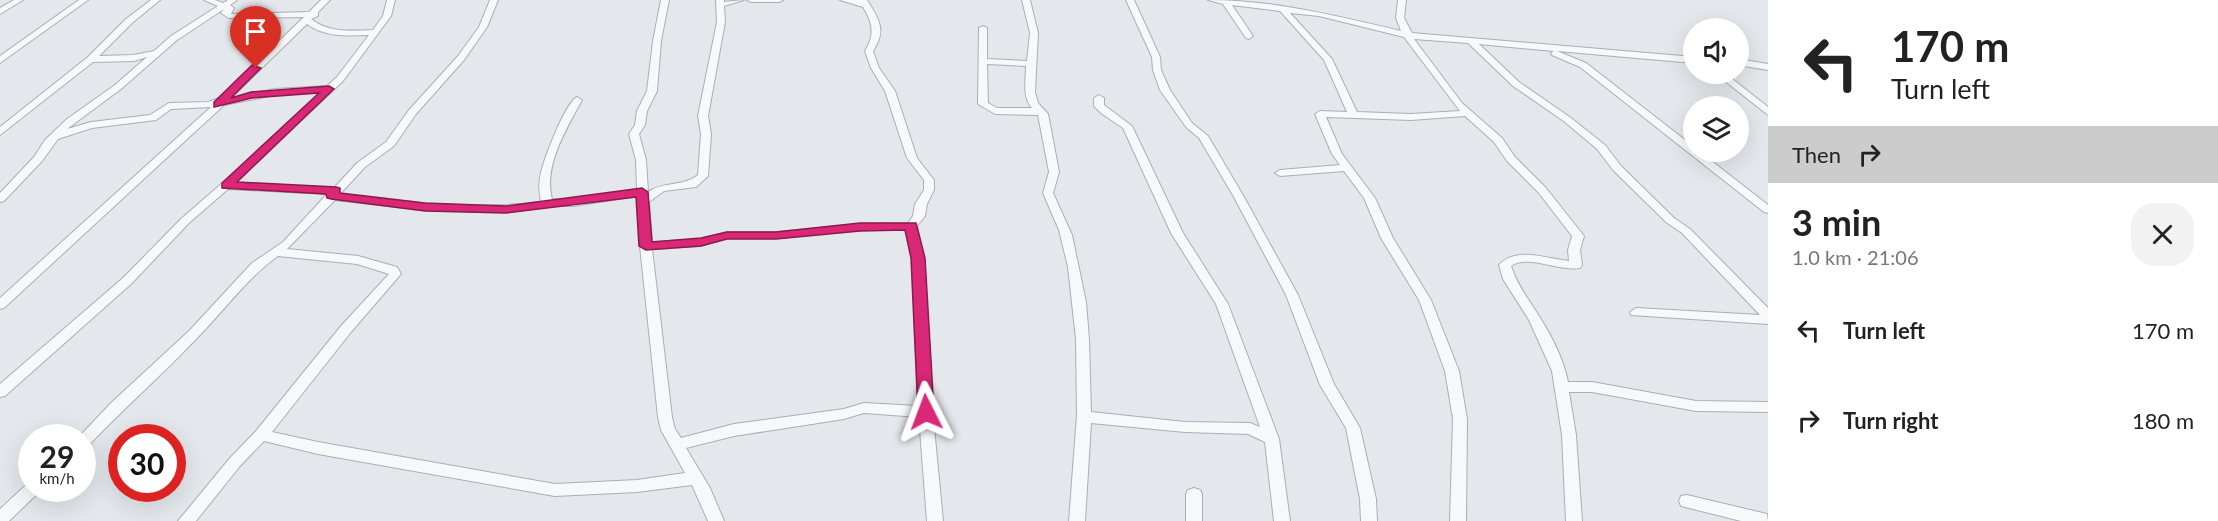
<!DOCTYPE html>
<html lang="en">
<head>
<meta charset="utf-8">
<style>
	body { margin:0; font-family:Lato,sans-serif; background:#f2f2f2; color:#222; height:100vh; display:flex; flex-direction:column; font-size:22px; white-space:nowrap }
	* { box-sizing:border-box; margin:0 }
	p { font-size:20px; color:#767676 }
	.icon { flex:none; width:33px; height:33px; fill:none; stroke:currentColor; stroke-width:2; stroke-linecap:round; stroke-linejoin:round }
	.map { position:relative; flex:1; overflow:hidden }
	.side { display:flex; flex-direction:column; background:#fff; width:450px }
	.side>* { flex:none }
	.guide { background:#fff; color:#222; overflow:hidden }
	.fabs { position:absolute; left:1683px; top:18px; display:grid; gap:12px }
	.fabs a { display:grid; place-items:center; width:66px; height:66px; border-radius:50%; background:#fff; box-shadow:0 6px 24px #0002; font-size:30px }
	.speed { position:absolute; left:18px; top:424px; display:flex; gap:12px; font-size:30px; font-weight:700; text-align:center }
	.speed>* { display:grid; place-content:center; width:78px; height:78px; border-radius:50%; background:#fff; box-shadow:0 6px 24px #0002; line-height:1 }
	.speed small { font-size:15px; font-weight:400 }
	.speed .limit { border:9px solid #d22; background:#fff; color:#111 }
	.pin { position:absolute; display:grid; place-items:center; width:51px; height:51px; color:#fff; margin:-62px -26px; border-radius:50% 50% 50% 0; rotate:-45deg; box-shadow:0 0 6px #0007 }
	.pin .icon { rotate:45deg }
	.me { position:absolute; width:66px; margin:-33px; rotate:357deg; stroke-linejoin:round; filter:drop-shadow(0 0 4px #0008) }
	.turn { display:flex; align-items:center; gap:21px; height:126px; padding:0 24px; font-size:27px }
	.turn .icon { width:78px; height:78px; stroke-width:2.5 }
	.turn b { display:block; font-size:42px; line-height:51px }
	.then { display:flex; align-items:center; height:57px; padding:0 24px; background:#0003; gap:12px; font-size:22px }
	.round { display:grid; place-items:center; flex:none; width:63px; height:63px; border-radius:24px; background:#f2f2f2 }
	.head { display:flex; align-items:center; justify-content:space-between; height:102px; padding:0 24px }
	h1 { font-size:36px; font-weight:700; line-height:45px }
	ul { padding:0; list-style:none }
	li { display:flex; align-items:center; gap:18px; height:90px; padding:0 24px }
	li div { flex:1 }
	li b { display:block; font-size:22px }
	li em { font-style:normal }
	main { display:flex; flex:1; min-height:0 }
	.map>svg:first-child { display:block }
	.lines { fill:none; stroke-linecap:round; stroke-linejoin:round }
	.minor-casing { stroke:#a9aeb7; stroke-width:2 }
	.minor { fill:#f7f8fa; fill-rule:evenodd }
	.route { fill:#db2777; stroke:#8e194d; stroke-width:1.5 }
</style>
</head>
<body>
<main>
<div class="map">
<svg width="1768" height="521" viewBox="0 0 1768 521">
	<rect width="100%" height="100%" fill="#e4e7ec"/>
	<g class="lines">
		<defs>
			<g id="minor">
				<path d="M 14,0 L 23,0 L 0,14 L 0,8 Z"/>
				<path d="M 79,0 L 88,0 L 0,63 L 0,56 Z"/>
				<path d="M 151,0 L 160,0 L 132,23 L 99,56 L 134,55 L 154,51 L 171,36 L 218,6 L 204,0 L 215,0 L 223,3 L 228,0 L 237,0 L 230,5 L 234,8 L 231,14 L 309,12 L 321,0 L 330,0 L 318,12 L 318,16 L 311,19 C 329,33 351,31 373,30 L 383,16 L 387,0 L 395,0 L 391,16 L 343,81 L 235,183 L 334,188 L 357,163 L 386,142 L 409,110 L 458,56 L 479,27 L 490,0 L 498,0 L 487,27 L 464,60 L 416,114 L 394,146 L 365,167 L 340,194 C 407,203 474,210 541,202 C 540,194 538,187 540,178 C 542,163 565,103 577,97 L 582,100 C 567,128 543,166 552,199 L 573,200 L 637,189 L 636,160 L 629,134 L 635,125 L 637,111 L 647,91 L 653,41 L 661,0 L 669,0 L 661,41 L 657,91 L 647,111 L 645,125 L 639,134 L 646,160 L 648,192 C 664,181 683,187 698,175 L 701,134 L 698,116 L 717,22 L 716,0 L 724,0 L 724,2 L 744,0 L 724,6 L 725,22 L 708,116 L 711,134 L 708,176 L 696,187 L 664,191 L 649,202 L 652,242 L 701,239 L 727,232 L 776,232 L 860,224 L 908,223 L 913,216 L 915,204 L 924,190 L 924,180 L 907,158 L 885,91 L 871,68 L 865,51 C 875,35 873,23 863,7 L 840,0 L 867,0 C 879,19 887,30 873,51 L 879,68 L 895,91 L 917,158 L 934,180 L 934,190 L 927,204 L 925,216 L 917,226 L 924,258 L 931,396 L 943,521 L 927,521 L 919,417 L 864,413 L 844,419 L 734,436 L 686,448 L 710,488 L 724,521 L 708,521 L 692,485 L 637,492 L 555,496 L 318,454 L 264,441 L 240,466 L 196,521 L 178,521 L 230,458 L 256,431 L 341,326 L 389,274 L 357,264 L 278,256 C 247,278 225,310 198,337 C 162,375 123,409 87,447 L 82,449 L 82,438 L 78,438 L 111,403 L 189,331 L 252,263 L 283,242 L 327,194 L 228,189 L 189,223 L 131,284 L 5,396 L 0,397 L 0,384 L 123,278 L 181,219 L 251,158 L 321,92 L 275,95 L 224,105 L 4,308 L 0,309 L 0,298 L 211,107 L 171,109 L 156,120 L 92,128 L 58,139 L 42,161 L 4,201 L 0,202 L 0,193 L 34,157 L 45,140 L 67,119 L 115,85 L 147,57 L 134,61 L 93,62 L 0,135 L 0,127 L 88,57 L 126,19 ZM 224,9 L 221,13 L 229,18 L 304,17 L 220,98 L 208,102 L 169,103 L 150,115 L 91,122 L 67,129 L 121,89 L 177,40 ZM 307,24 C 324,37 347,36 369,35 L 337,77 L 327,86 L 275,89 L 231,98 ZM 638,196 L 640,246 L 658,417 L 661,430 L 685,473 L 637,480 L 555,484 L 318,442 L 272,432 L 351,332 L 401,274 L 397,267 L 358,256 L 287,249 L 335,200 L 414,209 L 497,212 L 556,206 L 573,206 ZM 860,230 L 906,230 L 912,258 L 918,406 L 864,403 L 844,409 L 734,424 L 681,438 L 675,429 L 672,417 L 652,249 L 701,246 L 727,238 L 776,238 Z"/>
				<path d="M 747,0 L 783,0 L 779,2 L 751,2 Z"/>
				<path d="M 1022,0 L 1030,0 L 1038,33 L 1035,92 L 1038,103 L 1048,114 L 1059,172 L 1053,193 L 1072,235 L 1086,302 L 1089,339 L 1091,412 L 1185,422 L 1250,423 L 1260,427 L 1216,304 L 1171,233 L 1123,128 L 1101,113 L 1094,106 L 1094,98 L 1099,95 L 1104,98 L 1104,105 L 1132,126 L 1183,233 L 1228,304 L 1279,439 L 1290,521 L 1274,521 L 1265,442 L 1248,434 L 1185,432 L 1091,423 L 1085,521 L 1069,521 L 1077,415 L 1076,339 L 1068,267 L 1059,230 L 1043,193 L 1049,172 L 1038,115 L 995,114 L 978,104 L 979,28 L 983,26 L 987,28 L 987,59 L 1027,61 L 1030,33 ZM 987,64 L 1026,66 C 1026,80 1022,97 1032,108 L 997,108 L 988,103 Z"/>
				<path d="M 1126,0 L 1134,0 L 1160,57 L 1161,70 L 1170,90 L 1192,123 L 1208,136 L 1244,197 L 1298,295 L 1334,384 L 1360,428 L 1376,499 L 1377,521 L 1361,521 L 1360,499 L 1346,428 L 1320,385 L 1286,295 L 1234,197 L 1199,138 L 1186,127 L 1160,90 L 1153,70 L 1152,57 Z"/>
				<path d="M 1208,0 C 1274,0 1337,16 1401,31 L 1396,18 L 1398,0 L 1406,0 L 1404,18 L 1412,33 L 1694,57 L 1694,63 L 1557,51 L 1586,63 L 1694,147 L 1694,152 L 1700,152 L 1768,205 L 1768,213 L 1764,212 L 1580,67 L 1552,55 L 1551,53 L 1554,51 L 1479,44 L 1519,82 L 1571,118 L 1605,145 L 1621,166 L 1674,218 L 1690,229 L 1768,308 L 1768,324 L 1631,315 L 1630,312 L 1636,308 L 1760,315 L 1682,233 L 1666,222 L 1613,170 L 1597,149 L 1565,122 L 1513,86 L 1468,43 L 1414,39 L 1462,103 L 1502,138 L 1515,157 L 1546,188 L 1584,236 L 1580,250 L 1582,265 L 1580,268 C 1560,272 1528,254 1511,266 C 1517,285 1529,300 1539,316 C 1551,335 1564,360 1568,382 L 1592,382 L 1696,401 L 1768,402 L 1768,412 L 1696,411 L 1592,392 L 1569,392 L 1576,435 L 1582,521 L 1566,521 L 1562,435 L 1552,371 L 1529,320 L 1503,279 L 1499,265 C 1516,246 1548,259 1569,261 L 1568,250 L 1572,236 L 1538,192 L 1507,161 L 1494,142 L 1465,116 L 1411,120 L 1326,117 L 1342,154 L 1375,198 L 1393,238 L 1431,300 L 1459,371 L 1467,419 L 1466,521 L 1450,521 L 1453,419 L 1445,371 L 1419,300 L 1381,238 L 1364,198 L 1344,171 L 1280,176 L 1275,173 L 1280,170 L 1340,165 L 1332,154 L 1315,114 L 1320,111 L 1347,112 L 1324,60 L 1280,11 L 1232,5 L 1253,36 L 1249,39 L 1246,38 L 1223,4 ZM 1290,13 L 1319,16 L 1404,37 L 1460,111 L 1411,114 L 1357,112 L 1332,59 Z"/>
				<path d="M 1738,59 L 1768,64 L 1768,70 L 1738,65 Z"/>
				<path d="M 1716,74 L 1726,74 L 1768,107 L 1768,115 Z"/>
				<path d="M 32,483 L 32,489 L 40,489 L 38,493 L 9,521 L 0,521 L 0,509 L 26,485 Z"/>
				<path d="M 1194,488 L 1200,490 L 1202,494 L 1202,521 L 1186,521 L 1186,494 L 1188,490 Z"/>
				<path d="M 1687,495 L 1767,514 L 1768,521 L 1741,521 L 1681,506 L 1679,501 L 1681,496 Z"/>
			</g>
		</defs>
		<use href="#minor" class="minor-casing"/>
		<use href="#minor" class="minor"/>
	</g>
	<path class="route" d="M 252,65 L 261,68 L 231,98 L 251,92 L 329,86 L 334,89 L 237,182 L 336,187 L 340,188 L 340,193 L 425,203 L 506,206 L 642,188 L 648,192 L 652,242 L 701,238 L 727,232 L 776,232 L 860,223 L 916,223 L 925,258 L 934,412 L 926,418 L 918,412 L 911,258 L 905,230 L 860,231 L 776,239 L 727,239 L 701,246 L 646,250 L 639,246 L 636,197 L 506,213 L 425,211 L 331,199 L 327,198 L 326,194 L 222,188 L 222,183 L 319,93 L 252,98 L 214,107 L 214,102 Z"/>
</svg>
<div class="fabs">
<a><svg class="icon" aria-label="sound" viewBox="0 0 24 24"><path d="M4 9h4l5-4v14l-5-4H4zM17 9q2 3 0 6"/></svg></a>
<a><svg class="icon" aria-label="layers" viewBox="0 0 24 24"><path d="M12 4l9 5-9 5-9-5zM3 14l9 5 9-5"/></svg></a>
</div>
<div class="speed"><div>29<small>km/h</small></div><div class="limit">30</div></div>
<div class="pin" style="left:256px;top:68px;background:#d93025"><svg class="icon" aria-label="arrive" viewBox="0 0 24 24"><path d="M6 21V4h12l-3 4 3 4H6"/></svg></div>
<svg class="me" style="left:926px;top:412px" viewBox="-20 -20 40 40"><path d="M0-17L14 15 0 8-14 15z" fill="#db2777" stroke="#fff" stroke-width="4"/></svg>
</div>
<section class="side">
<div class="guide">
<div class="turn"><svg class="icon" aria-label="left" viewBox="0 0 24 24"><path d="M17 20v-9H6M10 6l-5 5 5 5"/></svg><div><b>170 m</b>Turn left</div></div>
<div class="then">Then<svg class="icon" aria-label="right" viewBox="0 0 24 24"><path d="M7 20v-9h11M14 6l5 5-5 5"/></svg></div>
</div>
<div class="head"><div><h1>3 min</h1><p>1.0 km · 21:06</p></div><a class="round"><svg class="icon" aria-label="close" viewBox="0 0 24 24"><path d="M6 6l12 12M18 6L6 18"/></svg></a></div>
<ul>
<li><svg class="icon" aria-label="left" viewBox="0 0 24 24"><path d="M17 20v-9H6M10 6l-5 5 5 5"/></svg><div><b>Turn left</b></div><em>170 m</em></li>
<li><svg class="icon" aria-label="right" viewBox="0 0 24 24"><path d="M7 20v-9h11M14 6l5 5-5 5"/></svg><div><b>Turn right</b></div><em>180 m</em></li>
</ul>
</section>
</main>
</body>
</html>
